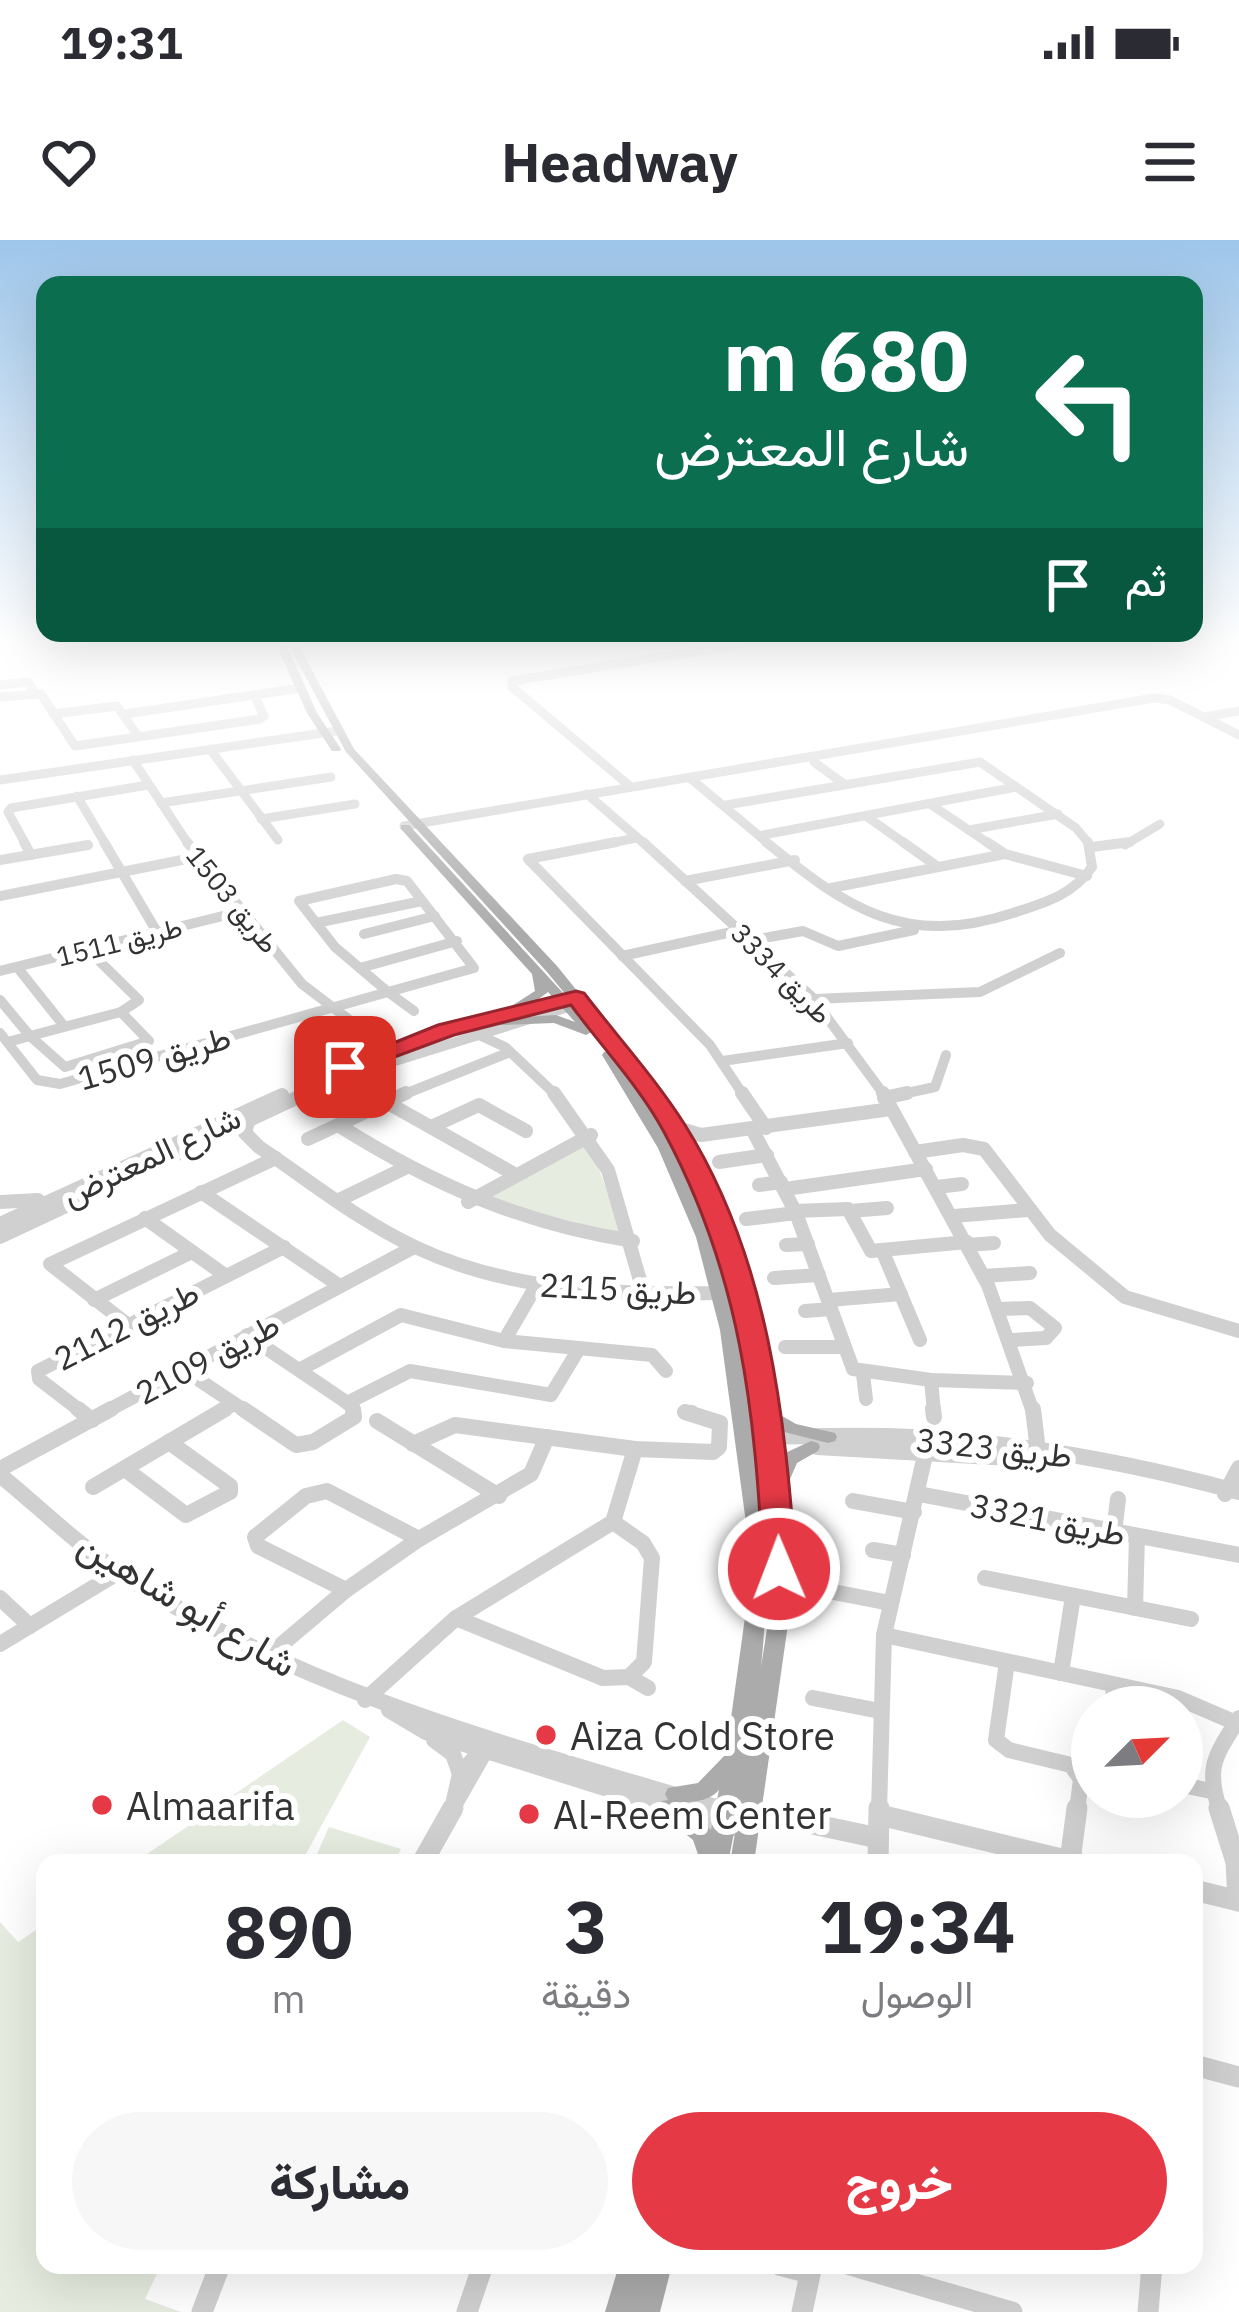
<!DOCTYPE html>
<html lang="ar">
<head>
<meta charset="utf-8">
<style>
	body { margin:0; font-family:"IBM Plex Sans",Vazirmatn,sans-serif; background:#f7f7f7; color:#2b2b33; direction:rtl; height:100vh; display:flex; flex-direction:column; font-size:45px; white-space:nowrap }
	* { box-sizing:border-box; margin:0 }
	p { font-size:39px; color:#7c7c81 }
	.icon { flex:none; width:66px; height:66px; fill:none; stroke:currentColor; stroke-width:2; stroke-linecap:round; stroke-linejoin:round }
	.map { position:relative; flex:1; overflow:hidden; direction:ltr }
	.panel { position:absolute; left:36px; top:1614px; width:1167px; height:420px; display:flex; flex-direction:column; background:#fff; border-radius:24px; box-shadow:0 12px 48px #0002; direction:rtl }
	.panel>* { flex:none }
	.top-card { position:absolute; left:36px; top:36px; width:1167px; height:366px; border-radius:24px; box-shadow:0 12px 48px #0002; direction:rtl; background:#0b6e4f; color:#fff; overflow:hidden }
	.needle { width:78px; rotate:66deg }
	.tools { position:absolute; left:1071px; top:1446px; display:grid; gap:24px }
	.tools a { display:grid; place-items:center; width:132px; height:132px; border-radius:50%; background:#fff; box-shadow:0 12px 48px #0002; font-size:60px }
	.pin { position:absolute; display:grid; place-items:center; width:102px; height:102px; color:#fff; margin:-51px; border-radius:24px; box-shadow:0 6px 18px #0006 }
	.me { position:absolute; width:132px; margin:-66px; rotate:359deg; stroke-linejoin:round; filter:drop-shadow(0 0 9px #0008) }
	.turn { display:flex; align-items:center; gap:42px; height:252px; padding:0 36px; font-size:54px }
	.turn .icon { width:156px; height:156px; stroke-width:2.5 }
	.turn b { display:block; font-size:84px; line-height:102px }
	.then { display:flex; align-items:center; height:114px; padding:0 36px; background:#0003; gap:24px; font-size:45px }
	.eta { display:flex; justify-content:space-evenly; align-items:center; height:204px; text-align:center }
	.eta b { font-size:72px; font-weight:800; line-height:84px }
	.action { display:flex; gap:24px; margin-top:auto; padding:24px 36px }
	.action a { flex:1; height:138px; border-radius:72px; background:#e63946; color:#fff; font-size:48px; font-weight:800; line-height:138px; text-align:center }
	.action a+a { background:#f7f7f7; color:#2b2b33 }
	.status { display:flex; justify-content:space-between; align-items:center; height:84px; padding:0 60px; background:#fff; direction:ltr }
	.status svg { height:33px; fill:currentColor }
	header { display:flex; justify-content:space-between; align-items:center; height:156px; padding:0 36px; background:#fff; font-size:54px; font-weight:800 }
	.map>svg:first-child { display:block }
	.green { fill:#e6ecdf }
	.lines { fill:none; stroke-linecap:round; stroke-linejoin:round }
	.minor-far4 { stroke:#d0d0d0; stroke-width:9 }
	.minor-far3 { stroke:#d0d0d0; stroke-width:10 }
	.minor-far2 { stroke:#d0d0d0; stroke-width:14 }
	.minor-far1 { stroke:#d0d0d0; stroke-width:16 }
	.minor { stroke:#d0d0d0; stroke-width:21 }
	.major { fill:#ababab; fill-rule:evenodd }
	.route { fill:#e63946; stroke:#96252e; stroke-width:3 }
	.poi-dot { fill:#e63946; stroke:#fff; stroke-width:4.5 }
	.labels { text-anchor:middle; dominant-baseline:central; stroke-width:12; stroke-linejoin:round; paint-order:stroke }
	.far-street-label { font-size:27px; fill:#333; stroke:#fff }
	.street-label { font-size:33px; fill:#333; stroke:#fff }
	.near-street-label { font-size:39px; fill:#333; stroke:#fff }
	.near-poi-label { font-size:39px; fill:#333; stroke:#fff; text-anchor:start }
</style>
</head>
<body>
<div class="status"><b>19:31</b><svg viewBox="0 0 49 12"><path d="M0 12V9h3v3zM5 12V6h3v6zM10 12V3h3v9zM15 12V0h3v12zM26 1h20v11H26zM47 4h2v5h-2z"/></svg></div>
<header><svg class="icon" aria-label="menu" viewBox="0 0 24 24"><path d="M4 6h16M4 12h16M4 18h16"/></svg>Headway<svg class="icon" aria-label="heart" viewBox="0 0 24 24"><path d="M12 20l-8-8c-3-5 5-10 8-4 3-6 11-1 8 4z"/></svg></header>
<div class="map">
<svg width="1239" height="2072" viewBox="0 0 1239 2072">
	<rect width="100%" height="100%" fill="#fff"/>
	<g class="green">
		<path d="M 589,902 L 623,995 L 484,958 Z"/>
		<path d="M 343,1480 L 370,1497 L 301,1623 L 134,1623 Z"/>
		<path d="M 329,1587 L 401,1609 L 394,1623 L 313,1623 Z"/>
		<path d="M 0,1682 L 18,1702 L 45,1684 L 45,2025 L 161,2025 L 145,2059 L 181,2072 L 0,2072 Z"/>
	</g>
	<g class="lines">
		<g class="minor-far4">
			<path d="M 0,445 L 28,442 L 34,452"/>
			<path d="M 0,457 L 41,454 L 75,506 L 260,479 L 264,476 L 254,455"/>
			<path d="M 53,474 L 117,466 L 138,496"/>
			<path d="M 125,474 L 301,448"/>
			<path d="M 1204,477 L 1239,471"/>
			<path d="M 210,509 L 278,600"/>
			<path d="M 133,520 L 189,605"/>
			<path d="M 814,522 L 844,544"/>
			<path d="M 690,538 L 770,605"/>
			<path d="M 0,540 L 337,491"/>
			<path d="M 631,547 L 512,447 L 512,441 L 742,404"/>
			<path d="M 587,554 L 646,605"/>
			<path d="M 77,556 L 106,605"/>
			<path d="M 161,563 L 331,537"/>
			<path d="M 930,564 L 991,605"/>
			<path d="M 726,565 L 980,522 L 1076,588 L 1090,605"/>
			<path d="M 866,576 L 907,605"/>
			<path d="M 261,579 L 355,564"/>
			<path d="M 404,586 L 1154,458 L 1170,460 L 1239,495"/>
			<path d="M 969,590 L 1058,574"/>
			<path d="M 763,595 L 1016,547"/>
			<path d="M 26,605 L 8,572 L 11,568 L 148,545"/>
			<path d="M 601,605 L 636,598"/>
			<path d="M 1125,605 L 1160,584"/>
		</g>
		<g class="minor-far3">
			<path d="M 24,602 L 31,615"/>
			<path d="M 104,602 L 157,692"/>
			<path d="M 187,602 L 302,744 L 397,816"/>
			<path d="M 616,602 L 528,619 L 710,805 L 744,856"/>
			<path d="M 643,602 L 812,757 L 885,856"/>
			<path d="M 766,602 C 848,669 905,708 1013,673 C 1044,663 1073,655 1092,627 L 1088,602"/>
			<path d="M 903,602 L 938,627"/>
			<path d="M 987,602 L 1005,614 L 1087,636"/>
			<path d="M 1092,607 L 1130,602"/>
			<path d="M 0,620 L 88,605"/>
			<path d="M 396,639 L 407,641 L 474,728 L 388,752 L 335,707 L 299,661 Z"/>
			<path d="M 685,641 L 795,620"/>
			<path d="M 831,648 L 1005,614"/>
			<path d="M 0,656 L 197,617"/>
			<path d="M 316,683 L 422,661"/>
			<path d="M 364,694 L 435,676"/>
			<path d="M 753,700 L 803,691 L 838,706 L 914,690"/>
			<path d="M 87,709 L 139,760 L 121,772"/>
			<path d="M 622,716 L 741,690"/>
			<path d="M 17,727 L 64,786"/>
			<path d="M 360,728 L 457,701"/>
			<path d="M 0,731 L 239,672"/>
			<path d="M 388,752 L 414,771"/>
			<path d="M 814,759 L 980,752 L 1060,713"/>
			<path d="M 0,760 L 30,796"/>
			<path d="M 121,772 L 149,801 L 65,827 L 30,796 Z"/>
			<path d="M 0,793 L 37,840 L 60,844 L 388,752"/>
			<path d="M 477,794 L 505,807 L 557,856"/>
			<path d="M 8,802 L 30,796"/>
			<path d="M 396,807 L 518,769"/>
			<path d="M 722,821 L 848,803"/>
			<path d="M 345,827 L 361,813 L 362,799"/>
			<path d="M 301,856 L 337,839 L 578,764"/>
			<path d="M 400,856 L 510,812"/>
			<path d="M 893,856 L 935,847 L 946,815"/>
		</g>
		<g class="minor-far2">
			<path d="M 554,853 L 608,930 L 644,1054"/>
			<path d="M 742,853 L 766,888"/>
			<path d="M 883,853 L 988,1045 L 1033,1172"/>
			<path d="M 884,858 L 907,853"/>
			<path d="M 386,862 L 516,935"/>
			<path d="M 248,882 L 245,893 L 259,907 C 310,941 359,981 415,1007 C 512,1053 619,1054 724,1053"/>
			<path d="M 338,885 C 432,944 522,984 633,1001"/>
			<path d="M 431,887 L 479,865 L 526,891"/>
			<path d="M 674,887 L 701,895 L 891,869"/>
			<path d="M 752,889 L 796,973 L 853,1129 L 931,1140 L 1027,1143"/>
			<path d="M 308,899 L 406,853"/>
			<path d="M 915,912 L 963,905 L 984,909 L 1050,995 L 1125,1057 L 1239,1091"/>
			<path d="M 719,922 L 767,915"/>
			<path d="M 759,945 L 781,942"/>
			<path d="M 937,947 L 962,944"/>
			<path d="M 785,949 L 926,929"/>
			<path d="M 201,952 L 340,1046"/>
			<path d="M 341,959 L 405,928"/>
			<path d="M 0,962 L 38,960"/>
			<path d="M 468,962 L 591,895"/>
			<path d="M 795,971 L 848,969 L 871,1011 L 967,1002"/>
			<path d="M 850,971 L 887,968"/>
			<path d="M 954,976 L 1028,970"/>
			<path d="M 145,978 L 226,1036"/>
			<path d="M 746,979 L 796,973"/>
			<path d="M 0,984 L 282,855"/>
			<path d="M 0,997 L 307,853"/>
			<path d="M 786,1005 L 808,1004"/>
			<path d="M 968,1005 L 994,1003"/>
			<path d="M 882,1010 L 920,1100"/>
			<path d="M 983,1036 L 1030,1033"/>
			<path d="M 774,1038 L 819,1035"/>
			<path d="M 94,1060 L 192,1012"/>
			<path d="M 829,1060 L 901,1054"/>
			<path d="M 998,1069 L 1030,1068 L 1055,1088 L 1046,1098 L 1013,1100"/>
			<path d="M 805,1071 L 831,1069"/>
			<path d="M 127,1084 L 50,1024 L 276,918"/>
			<path d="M 247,1095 L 352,1166 L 353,1172"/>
			<path d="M 504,1101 L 536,1046"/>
			<path d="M 785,1107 L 842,1107"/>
			<path d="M 184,1130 L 247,1172"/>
			<path d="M 299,1130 L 401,1075 L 504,1101 L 652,1115 L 666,1131"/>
			<path d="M 863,1134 L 866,1159"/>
			<path d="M 931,1140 L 934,1172"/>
			<path d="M 347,1163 L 410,1131 L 551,1155 L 577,1112"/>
			<path d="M 82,1172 L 39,1139 L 38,1131 L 284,1007"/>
			<path d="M 105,1172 L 414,1007"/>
			<path d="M 220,1172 L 234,1164"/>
			<path d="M 685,1172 L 692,1172"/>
		</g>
		<g class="minor-far1">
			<path d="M 78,1169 L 92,1180"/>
			<path d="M 243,1169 L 296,1205 L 313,1202 L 354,1177 L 353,1169"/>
			<path d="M 933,1169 L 934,1177"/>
			<path d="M 1033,1169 L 1039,1219"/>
			<path d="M 377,1181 L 499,1256"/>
			<path d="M 746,1197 C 801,1197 857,1194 912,1197 C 1023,1203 1132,1223 1239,1252"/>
			<path d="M 413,1204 L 455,1185 L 635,1209 L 713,1212 L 719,1207 L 720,1183 L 685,1172"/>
			<path d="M 817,1207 L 1046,1220"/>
			<path d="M 0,1229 L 111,1169"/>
			<path d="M 125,1229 L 186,1275 L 230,1252 L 230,1246 L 169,1202"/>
			<path d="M 0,1235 C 39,1267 78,1305 120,1333 C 308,1456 518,1507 729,1571"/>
			<path d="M 93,1247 L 225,1169"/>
			<path d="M 919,1254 L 1239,1315"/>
			<path d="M 1225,1254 L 1239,1228"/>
			<path d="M 853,1261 L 914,1272"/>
			<path d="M 1114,1292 L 1118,1259"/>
			<path d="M 873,1310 L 903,1315"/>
			<path d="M 985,1338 L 1191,1379"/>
			<path d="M 346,1350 L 258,1306 L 255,1297 L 306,1256 L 327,1251 L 419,1299"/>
			<path d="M 828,1351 L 890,1363"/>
			<path d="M 0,1358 L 30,1386"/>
			<path d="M 1135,1368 L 1137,1296"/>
			<path d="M 456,1378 L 603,1438 L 629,1437 L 644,1422 L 652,1318 L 643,1303 L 613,1282"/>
			<path d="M 884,1395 L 1178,1458 L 1236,1483"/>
			<path d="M 0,1404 L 119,1332"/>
			<path d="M 268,1416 L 346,1350 L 419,1299 L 531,1234 L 547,1197"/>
			<path d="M 1007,1422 L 996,1500 L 1009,1510 L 1071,1525 L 1081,1539 L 1077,1571"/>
			<path d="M 1061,1433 L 1073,1356"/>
			<path d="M 629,1437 L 648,1448"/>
			<path d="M 813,1458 L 880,1471"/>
			<path d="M 365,1460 L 456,1378 L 613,1282 L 635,1209"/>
			<path d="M 1111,1467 L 1115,1445"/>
			<path d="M 389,1470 L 426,1492 L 678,1571"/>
			<path d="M 434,1500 L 453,1514 L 460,1534"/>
			<path d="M 1182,1545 L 1211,1551"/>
			<path d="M 454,1560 L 460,1534 L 485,1506"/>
			<path d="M 451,1571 L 487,1508"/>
			<path d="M 879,1571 L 884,1395 L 928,1202"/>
			<path d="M 1220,1571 C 1205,1527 1215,1516 1239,1478"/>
		</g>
		<g class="minor">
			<path d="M 669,1568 L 729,1587"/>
			<path d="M 720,1568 L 752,1578"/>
			<path d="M 1219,1568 L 1236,1622 L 1238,1661"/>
			<path d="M 880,1575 L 1078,1623"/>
			<path d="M 808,1583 L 878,1598"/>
			<path d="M 1070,1621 L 1077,1568"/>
			<path d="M 422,1623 L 453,1568"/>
			<path d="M 878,1623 L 879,1568"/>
			<path d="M 1194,1650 L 1239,1661"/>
			<path d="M 1194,1825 L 1239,1837"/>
			<path d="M 779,2025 L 810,2033"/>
			<path d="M 850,2025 L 1012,2072"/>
			<path d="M 202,2072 L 220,2025"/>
			<path d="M 467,2072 L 483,2025"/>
			<path d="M 802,2072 L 812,2025"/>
			<path d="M 1148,2072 L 1152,2025"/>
		</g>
		<g class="major">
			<path d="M 276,404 L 286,404 L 317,473 L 341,509 L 340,511 L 332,511 L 307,473 Z"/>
			<path d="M 288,404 L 298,404 L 354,509 L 557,726 L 659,852 L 737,1000 L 771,1123 L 777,1173 L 796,1184 L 835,1193 L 837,1197 L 835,1201 L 828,1203 L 780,1191 L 783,1214 L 811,1201 L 818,1203 L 820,1207 L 818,1211 L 797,1223 L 787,1246 L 790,1370 L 754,1623 L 730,1623 L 741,1557 L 728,1623 L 701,1623 L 693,1600 L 662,1575 L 659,1568 L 662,1561 L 668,1560 L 665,1554 L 668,1548 L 698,1543 L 726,1514 L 746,1370 L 746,1283 L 720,1090 L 696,997 L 658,908 L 602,815 L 604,812 L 612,812 L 591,786 L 593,791 L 586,795 L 554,783 L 501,785 L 499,782 L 506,778 L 556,775 L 575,782 L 548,752 L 520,773 L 510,773 L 510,767 L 535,751 L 532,734 L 401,589 L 401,585 L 409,585 L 576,767 L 547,732 L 346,512 ZM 622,824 L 645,853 L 721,1000 L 753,1123 L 768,1248 L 770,1370 L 761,1427 C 771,1334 764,1263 751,1172 C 739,1097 725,1021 694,951 C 675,906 649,865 622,824 ZM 719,1550 L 711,1590 L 680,1563 C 695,1561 708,1562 719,1550 Z"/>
			<path d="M 619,2025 L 672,2025 L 660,2072 L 605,2072 Z"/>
		</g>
	</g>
	<linearGradient id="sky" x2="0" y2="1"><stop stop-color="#9ec6ea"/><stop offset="0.58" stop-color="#fff"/><stop offset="1" stop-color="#fff" stop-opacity="0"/></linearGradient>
	<rect width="1239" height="694" fill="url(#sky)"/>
	<path class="route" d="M 576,751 L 584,753 C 617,796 656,839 685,885 C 769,1019 785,1176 796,1329 L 791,1338 L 768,1338 L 763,1329 C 755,1170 741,1035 664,892 C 640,847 601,806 571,765 L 454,795 L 354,832 L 334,827 L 438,785 Z"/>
	<g class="poi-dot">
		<circle cx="546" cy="1495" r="12"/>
		<circle cx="102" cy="1565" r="12"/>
		<circle cx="529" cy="1574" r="12"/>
	</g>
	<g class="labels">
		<g class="far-street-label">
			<text transform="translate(233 659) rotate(51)">طريق 1503</text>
			<text transform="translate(119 701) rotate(-14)">طريق 1511</text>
			<text transform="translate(782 733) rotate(45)">طريق 3334</text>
		</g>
		<g class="street-label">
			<text transform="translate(154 817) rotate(-16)">طريق 1509</text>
			<text transform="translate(151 915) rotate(-25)">شارع المعترض</text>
			<text transform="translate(618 1048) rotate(3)">طريق 2115</text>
			<text transform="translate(126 1085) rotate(-27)">طريق 2112</text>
			<text transform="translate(207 1118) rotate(-28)">طريق 2109</text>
			<text transform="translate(994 1207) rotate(6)">طريق 3323</text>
			<text transform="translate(1048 1279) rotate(11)">طريق 3321</text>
		</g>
		<g class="near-street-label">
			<text transform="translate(188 1363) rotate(31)">شارع أبو شاهين</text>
		</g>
		<g class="near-poi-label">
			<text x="570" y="1495">Aiza Cold Store</text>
			<text x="126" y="1565">Almaarifa</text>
			<text x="553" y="1574">Al-Reem Center</text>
		</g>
	</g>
</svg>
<div class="tools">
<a><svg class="needle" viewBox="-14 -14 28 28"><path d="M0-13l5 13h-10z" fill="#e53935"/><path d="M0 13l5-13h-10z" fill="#7c7c81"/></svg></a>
</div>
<div class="pin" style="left:345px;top:827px;background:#d93025"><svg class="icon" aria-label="arrive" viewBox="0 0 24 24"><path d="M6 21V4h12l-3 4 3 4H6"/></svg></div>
<svg class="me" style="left:779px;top:1329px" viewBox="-20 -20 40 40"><circle r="17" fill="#e63946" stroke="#fff" stroke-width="3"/><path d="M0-11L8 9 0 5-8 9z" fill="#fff"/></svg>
<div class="top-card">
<div class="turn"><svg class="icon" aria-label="left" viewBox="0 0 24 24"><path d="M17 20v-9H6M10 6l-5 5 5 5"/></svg><div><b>680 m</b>شارع المعترض</div></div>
<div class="then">ثم<svg class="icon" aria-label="arrive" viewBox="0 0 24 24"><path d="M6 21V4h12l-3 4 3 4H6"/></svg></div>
</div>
<section class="panel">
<div class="eta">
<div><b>19:34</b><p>الوصول</p></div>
<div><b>3</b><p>دقيقة</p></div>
<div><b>890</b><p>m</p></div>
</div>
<div class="action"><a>خروج</a><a>مشاركة</a></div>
</section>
</div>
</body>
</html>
